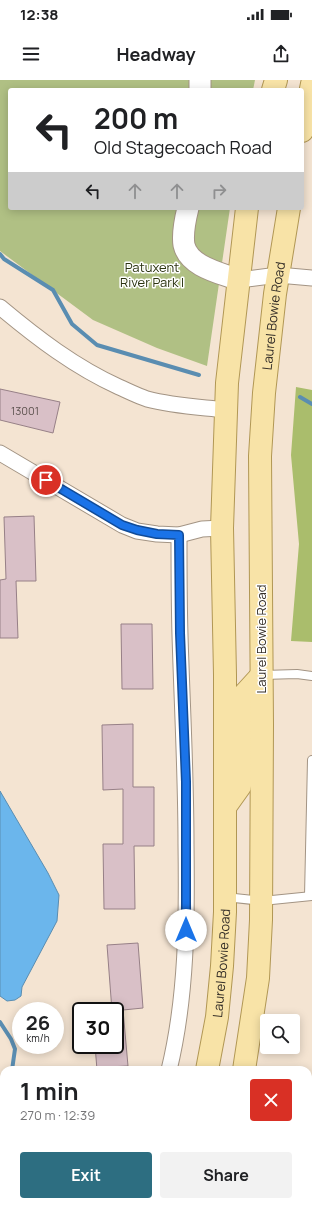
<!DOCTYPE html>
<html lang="en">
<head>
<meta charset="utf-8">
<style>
	body { margin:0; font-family:Manrope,sans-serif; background:#f2f2f2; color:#202124; height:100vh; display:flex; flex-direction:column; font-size:15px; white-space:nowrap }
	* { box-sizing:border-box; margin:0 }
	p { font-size:13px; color:#757577 }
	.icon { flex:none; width:22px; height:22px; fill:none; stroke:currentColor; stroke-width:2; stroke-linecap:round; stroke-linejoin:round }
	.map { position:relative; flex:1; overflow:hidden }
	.drawer { position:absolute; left:0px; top:986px; width:312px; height:140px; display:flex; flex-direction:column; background:#fff; border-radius:12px 12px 0 0; box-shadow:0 2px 10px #0003 }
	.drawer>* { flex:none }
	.banner { position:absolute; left:8px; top:8px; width:296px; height:122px; border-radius:4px; box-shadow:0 2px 10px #0003; background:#fff; color:#202124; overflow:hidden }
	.fabs { position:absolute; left:260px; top:934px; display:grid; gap:8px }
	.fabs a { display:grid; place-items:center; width:40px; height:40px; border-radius:4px; background:#fff; box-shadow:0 2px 10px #0003; font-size:20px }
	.speed { position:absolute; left:12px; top:922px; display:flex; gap:8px; font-size:20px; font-weight:700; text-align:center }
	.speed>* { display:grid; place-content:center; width:52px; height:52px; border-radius:50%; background:#fff; box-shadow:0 2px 10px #0003; line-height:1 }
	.speed small { font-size:10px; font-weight:400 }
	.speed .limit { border:2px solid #111; border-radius:6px; background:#fff; color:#111 }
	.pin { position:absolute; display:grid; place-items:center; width:34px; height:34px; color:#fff; margin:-17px; border:2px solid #fff; border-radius:50%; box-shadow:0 1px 4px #0007 }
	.me { position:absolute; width:44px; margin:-22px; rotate:0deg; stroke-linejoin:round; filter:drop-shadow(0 0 3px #0008) }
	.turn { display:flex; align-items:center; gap:14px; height:84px; padding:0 20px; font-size:18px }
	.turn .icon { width:52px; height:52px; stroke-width:2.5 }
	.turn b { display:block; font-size:28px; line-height:34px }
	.lanes { display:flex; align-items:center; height:38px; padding:0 20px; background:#0003; justify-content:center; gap:20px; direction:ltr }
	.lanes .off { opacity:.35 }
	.round { display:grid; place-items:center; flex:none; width:42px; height:42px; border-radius:4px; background:#f2f2f2 }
	.overview { display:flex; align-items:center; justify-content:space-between; height:68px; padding:0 20px }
	h1 { font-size:24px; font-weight:700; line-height:30px }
	.cta { display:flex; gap:8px; margin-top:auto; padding:8px 20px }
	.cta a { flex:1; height:46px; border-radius:4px; background:#2d6e81; color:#fff; font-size:16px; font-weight:700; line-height:46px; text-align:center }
	.cta a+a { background:#f2f2f2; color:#202124 }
	.status { display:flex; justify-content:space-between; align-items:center; height:28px; padding:0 20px; background:#fff; direction:ltr }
	.status svg { height:11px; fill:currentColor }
	header { display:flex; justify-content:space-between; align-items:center; height:52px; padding:0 20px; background:#fff; font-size:18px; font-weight:700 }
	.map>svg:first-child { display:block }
	.green { fill:#b0c084 }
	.forest { fill:#aabd6c }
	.water { fill:#6bb6ec; stroke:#5a8db1 }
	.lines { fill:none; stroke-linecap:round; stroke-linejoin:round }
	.stream { stroke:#5a8db1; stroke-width:4 }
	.building { fill:#d9c0c7; stroke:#978087 }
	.lane-casing { stroke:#a39484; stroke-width:10 }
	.street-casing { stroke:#a39484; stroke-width:17 }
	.secondary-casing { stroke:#a39484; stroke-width:23 }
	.primary-casing { stroke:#b19754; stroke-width:24 }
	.lane { stroke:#fff; stroke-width:8 }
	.street { stroke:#fff; stroke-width:15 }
	.secondary { stroke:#fff; stroke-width:21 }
	.primary { stroke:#f8e3a7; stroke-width:22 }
	.route-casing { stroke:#114b97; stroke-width:10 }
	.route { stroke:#1a73e8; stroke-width:7 }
	.labels { text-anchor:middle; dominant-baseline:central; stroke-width:3; stroke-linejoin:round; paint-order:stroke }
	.number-label { font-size:11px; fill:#5d524f }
	.park-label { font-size:13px; fill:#2b3310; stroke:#fff }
	.street-label { font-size:13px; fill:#342e27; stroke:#fff }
</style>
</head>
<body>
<div class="status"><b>12:38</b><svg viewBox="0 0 49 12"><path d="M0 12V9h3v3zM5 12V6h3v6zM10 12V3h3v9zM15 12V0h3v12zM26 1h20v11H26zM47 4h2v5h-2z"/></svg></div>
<header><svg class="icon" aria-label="menu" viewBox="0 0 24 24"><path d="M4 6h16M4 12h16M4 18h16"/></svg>Headway<svg class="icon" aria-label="share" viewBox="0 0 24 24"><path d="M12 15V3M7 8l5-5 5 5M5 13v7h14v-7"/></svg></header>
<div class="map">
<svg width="312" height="1126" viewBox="0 0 312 1126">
	<rect width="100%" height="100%" fill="#f4e4d2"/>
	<path class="green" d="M 0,0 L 255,0 L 253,10 L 10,10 L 10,128 L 230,128 L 207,286 L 157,268 L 93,240 L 0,171 Z"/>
	<path class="forest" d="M 296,307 L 312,310 L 312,562 L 291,561 L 299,464 L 291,375 Z"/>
	<path class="water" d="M 0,711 L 48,793 L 59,815 L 57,841 L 22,907 L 21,916 L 15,920 L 7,921 L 0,916 Z"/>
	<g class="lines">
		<g class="stream">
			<path d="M 0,174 L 4,179 L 53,210 L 72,244 L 97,265 L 199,295"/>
			<path d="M 300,317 L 312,324"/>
			<path d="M 0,942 L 11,959 L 15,969 L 12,990"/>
		</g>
	</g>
	<g class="building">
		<path d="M 0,309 L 60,322 L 53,353 L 0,340 Z"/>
		<path d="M 34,436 L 36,501 L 16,501 L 18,558 L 0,558 L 0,500 L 6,499 L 4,437 Z"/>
		<path d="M 121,544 L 152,544 L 153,609 L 122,609 Z"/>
		<path d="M 133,644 L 133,707 L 154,707 L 154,766 L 134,766 L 135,829 L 104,829 L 103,764 L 123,764 L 123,709 L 103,710 L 102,645 Z"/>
		<path d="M 138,863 L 143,928 L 123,930 L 128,986 L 108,987 L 108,990 L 97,990 L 95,965 L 115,965 L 115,931 L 112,931 L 107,865 Z"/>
	</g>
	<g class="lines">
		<defs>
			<g id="lane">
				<path d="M 263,595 L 297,594 L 312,596"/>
				<path d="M 309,816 L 312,680"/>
				<path d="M 225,817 L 262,821 L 312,816"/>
				<path d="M 259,1124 L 302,1124 L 310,1126"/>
			</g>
			<g id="street">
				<path d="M 239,200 L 278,195 L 312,198"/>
				<path d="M 0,227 C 37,258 75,287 119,307 C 128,311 138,316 147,319 C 173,326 200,327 226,330"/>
				<path d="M 0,373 L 122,445 L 137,451 L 157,454 L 179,455 L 202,449 L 222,448"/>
				<path d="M 169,990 C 187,916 187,839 186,764 C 186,694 182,624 180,555 C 179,521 179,488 179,455"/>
				<path d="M 129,1126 L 130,1122"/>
			</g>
			<g id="secondary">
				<path d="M 200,0 L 200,10"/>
				<path d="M 188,128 C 185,140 182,153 184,165 C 189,187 221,193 239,200"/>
			</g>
			<g id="primary">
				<path d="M 273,10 L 276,0"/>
				<path d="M 302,51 L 312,4"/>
				<path d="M 225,727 L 240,706 L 241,618 L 262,595"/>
				<path id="s1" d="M 207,990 L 217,937 L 222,886 L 225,832 L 225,595 L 222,448 L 227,303 L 247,128"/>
				<path id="s2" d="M 244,990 L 258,898 L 261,840 L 262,645 L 260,376 L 264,313 L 275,214 L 289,128"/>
				<path d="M 170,1126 L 171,1122"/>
				<path d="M 208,1126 L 210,1122"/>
			</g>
		</defs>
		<use href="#lane" class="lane-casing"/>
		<use href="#street" class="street-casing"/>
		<use href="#secondary" class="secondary-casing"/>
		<use href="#primary" class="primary-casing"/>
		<use href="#lane" class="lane"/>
		<use href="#street" class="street"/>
		<use href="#secondary" class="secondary"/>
		<use href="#primary" class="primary"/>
	</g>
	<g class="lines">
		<defs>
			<path id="route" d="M 46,400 L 122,445 L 137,450 L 157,454 L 179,455 L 180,553 L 186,702 L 186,850"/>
		</defs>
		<use href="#route" class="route-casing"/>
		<use href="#route" class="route"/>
	</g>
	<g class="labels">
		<g class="number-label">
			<text x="25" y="330">13001</text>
		</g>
		<g class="park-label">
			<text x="152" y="187">Patuxent<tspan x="152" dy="15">River Park I</tspan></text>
		</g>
		<g class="street-label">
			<text stroke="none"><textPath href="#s2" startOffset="756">Laurel Bowie Road</textPath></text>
			<text transform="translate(261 559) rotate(-90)">Laurel Bowie Road</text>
			<text stroke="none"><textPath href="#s1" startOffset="108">Laurel Bowie Road</textPath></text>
		</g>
	</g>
</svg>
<div class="fabs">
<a><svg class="icon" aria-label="search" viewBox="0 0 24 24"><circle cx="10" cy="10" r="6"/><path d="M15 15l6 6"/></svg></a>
</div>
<div class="speed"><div>26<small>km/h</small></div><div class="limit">30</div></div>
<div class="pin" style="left:46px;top:400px;background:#d93025"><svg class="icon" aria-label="arrive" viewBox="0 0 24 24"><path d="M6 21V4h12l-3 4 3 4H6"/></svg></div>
<svg class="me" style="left:186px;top:850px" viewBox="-20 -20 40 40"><circle r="19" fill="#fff"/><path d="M0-13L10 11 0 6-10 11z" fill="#1a73e8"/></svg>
<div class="banner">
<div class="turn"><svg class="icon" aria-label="left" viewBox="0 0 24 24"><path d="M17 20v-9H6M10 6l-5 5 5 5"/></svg><div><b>200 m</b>Old Stagecoach Road</div></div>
<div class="lanes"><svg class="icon" aria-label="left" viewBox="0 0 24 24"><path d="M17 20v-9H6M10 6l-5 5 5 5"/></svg><svg class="icon off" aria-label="ahead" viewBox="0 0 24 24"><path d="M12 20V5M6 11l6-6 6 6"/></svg><svg class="icon off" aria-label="ahead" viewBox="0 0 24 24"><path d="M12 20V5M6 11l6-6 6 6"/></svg><svg class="icon off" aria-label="right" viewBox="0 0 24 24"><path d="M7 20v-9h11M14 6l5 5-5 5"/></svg></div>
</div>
<section class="drawer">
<div class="overview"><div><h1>1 min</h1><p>270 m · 12:39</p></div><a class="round" style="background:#d93025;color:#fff"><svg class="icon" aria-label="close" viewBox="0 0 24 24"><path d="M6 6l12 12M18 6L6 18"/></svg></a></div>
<div class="cta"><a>Exit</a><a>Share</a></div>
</section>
</div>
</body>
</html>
